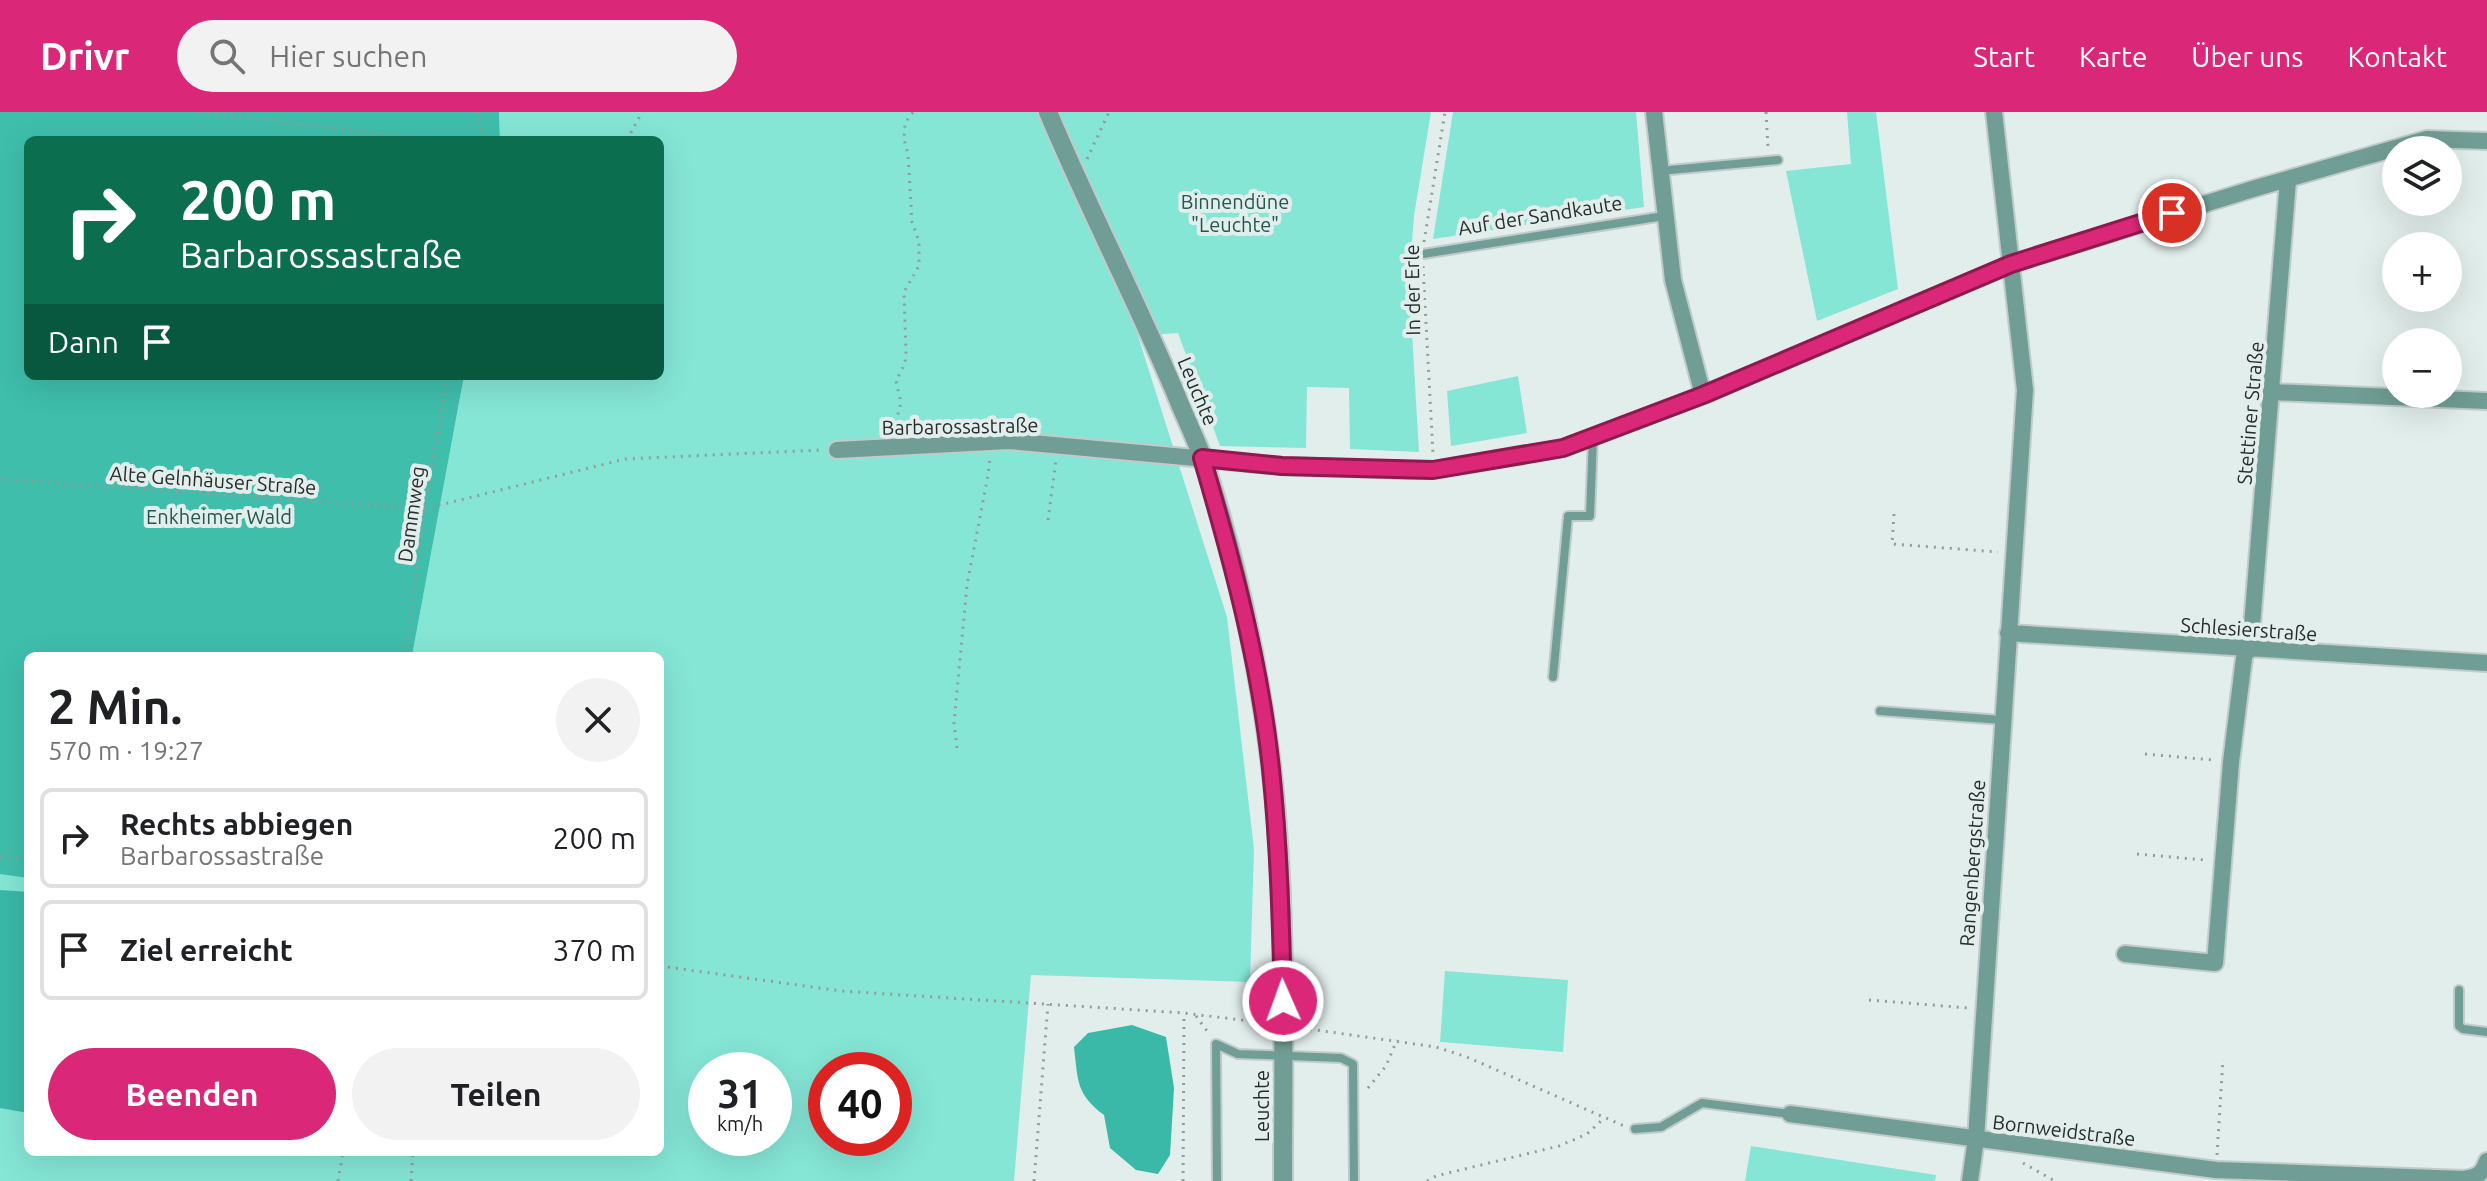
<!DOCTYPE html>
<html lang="de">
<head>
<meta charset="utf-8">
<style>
	body { margin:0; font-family:Ubuntu,sans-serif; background:#f2f2f2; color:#202124; height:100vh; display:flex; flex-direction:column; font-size:30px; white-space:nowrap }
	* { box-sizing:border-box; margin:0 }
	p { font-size:26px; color:#757577 }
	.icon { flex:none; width:44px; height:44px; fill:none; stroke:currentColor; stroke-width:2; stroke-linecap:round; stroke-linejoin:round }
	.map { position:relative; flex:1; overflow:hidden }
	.panel { position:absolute; left:24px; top:540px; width:640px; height:504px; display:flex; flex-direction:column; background:#fff; border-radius:12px; box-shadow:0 8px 32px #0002 }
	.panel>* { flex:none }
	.banner { position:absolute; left:24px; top:24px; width:640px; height:244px; border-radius:12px; box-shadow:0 8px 32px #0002; background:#0b6e4f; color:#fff; overflow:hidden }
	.fabs { position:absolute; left:2382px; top:24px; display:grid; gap:16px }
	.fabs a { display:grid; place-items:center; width:80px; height:80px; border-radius:50%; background:#fff; box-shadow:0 8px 32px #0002; font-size:40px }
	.speed { position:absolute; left:688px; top:940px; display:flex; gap:16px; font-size:40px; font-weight:700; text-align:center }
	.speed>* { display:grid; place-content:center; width:104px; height:104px; border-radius:50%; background:#fff; box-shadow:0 8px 32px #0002; line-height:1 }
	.speed small { font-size:20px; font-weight:400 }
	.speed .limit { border:12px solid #d22; background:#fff; color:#111 }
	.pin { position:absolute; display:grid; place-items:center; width:68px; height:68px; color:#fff; margin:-34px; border:4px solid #fff; border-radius:50%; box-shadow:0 2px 8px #0007 }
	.me { position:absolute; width:88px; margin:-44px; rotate:358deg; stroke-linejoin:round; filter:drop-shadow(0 0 6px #0008) }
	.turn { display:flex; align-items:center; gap:28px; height:168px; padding:0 24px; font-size:36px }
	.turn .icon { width:104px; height:104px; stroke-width:2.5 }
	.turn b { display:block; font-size:56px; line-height:68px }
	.then { display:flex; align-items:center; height:76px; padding:0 24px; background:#0003; gap:16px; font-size:30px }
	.round { display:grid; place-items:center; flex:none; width:84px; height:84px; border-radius:42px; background:#f2f2f2 }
	.head { display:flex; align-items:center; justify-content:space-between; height:136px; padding:0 24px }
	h1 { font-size:48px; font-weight:700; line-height:60px }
	.action { display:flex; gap:16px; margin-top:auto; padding:16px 24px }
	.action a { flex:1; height:92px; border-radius:48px; background:#db2777; color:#fff; font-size:32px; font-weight:700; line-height:92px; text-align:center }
	.action a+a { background:#f2f2f2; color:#202124 }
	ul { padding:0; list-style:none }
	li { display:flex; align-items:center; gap:24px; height:100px; margin:0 16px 12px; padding:0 8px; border:4px solid #e0e0e0; border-radius:12px }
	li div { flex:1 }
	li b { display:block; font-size:30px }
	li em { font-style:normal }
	header { display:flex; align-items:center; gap:48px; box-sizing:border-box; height:112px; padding:0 40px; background:#db2777; color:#fff }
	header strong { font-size:38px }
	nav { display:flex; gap:44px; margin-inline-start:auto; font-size:28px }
	.search { width:560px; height:72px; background:#f2f2f2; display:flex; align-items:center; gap:20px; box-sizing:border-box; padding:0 28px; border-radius:44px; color:#757577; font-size:30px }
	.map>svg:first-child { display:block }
	.green { fill:#85e6d6; fill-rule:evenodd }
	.forest { fill:#3fbeac }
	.water { fill:#3ab9a8 }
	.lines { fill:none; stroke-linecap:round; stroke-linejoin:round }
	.service-casing { stroke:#c1cbc9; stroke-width:12 }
	.minor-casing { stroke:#c1cbc9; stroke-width:20 }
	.tertiary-casing { stroke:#c1cbc9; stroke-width:22 }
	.path { stroke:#939c9b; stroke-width:3; stroke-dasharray:2 6; stroke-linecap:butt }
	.service { stroke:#709d95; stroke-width:8 }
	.minor { stroke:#709d95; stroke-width:16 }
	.tertiary { stroke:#709d95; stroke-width:18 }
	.route-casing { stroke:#8e194d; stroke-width:20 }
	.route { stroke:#db2777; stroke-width:14 }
	.labels { text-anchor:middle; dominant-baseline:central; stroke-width:8; stroke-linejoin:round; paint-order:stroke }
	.park-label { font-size:20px; fill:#245750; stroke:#e2eeec }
	.street-label { font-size:20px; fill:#282d2c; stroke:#e2eeec }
</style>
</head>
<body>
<header>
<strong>Drivr</strong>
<div class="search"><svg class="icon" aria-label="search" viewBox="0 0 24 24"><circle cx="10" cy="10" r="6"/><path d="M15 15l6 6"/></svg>Hier suchen</div>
<nav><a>Start</a><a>Karte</a><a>Über uns</a><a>Kontakt</a></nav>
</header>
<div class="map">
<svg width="2487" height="1069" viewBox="0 0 2487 1069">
	<rect width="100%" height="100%" fill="#e2eeec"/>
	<g class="green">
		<path d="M 499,0 L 1431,0 L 1414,104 L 1409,169 L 1419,340 L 1350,337 L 1349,276 L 1307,275 L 1306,336 L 1220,334 L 1178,221 L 1138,224 L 1227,505 L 1254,737 L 1250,870 L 1031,863 L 1014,1069 L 0,1069 L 0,759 L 28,762 L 28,1040 L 660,1040 L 660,544 L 412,544 L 464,264 L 660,264 L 660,28 L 500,28 ZM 706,958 L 774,958 L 774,1026 L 706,1026 ZM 826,958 L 894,958 L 894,1026 L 826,1026 Z"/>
		<path d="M 1453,0 L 1636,0 L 1644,95 L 1433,127 Z"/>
		<path d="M 1847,0 L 1876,0 L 1898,177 L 1817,209 L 1786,59 L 1851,52 Z"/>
		<path d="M 1518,264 L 1527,321 L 1451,334 L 1447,279 Z"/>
		<path d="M 1445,859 L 1568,868 L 1563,940 L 1440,930 Z"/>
		<path d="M 1751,1034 L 1936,1063 L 1935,1069 L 1745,1069 Z"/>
	</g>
	<path class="forest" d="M 0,0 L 499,0 L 500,28 L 28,28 L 28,264 L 464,264 L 412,544 L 28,544 L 28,766 L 0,762 Z"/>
	<g class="water">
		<path d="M 0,778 L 28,780 L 28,1001 L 0,996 Z"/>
		<path d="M 1132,913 L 1166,925 L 1174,976 L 1170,1043 L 1158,1062 L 1136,1058 L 1110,1036 L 1104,1003 C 1076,982 1078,969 1074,935 L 1088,921 Z"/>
	</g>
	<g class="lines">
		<defs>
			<g id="service">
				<path d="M 1659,59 L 1778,48"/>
				<path d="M 1423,142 L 1664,104"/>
				<path d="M 1553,565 L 1568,404 L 1590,404 L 1593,325"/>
				<path d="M 1880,599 L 2002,608"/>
				<path d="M 2459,878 L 2459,914 L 2463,917 L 2487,920"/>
				<path d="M 1635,1017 L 1661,1015 L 1702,991 L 1790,1002"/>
				<path d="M 1217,1069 L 1216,932 L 1238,942 L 1341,946 L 1353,952 L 1354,1069"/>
			</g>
			<g id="minor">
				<path d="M 1654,0 L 1673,168 L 1703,283"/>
				<path d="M 2272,280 L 2487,289"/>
				<path d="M 837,338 L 1009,329 L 1282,354 L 1410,358 L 1433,358 L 1563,336 L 1703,283 L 2011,152 L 2256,76 L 2427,27 L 2487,29"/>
				<path d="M 2008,521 L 2487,551"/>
				<path d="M 2250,538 L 2288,68"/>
				<path d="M 2125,842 L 2215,851 L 2231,650 L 2245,538"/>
				<path d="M 1790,1002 L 2216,1058 L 2464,1067 C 2478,1065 2482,1062 2487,1049"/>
				<path d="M 1970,1069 L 1976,1027 L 2025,278 L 1994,0"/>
			</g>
			<path id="tertiary" d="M 1048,0 C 1088,95 1135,186 1175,280 C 1184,303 1195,325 1203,347 C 1236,446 1258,550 1271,653 C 1287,790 1283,931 1283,1069"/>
		</defs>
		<use href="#service" class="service-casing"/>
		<use href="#minor" class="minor-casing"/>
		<use href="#tertiary" class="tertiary-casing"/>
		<g class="path">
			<path d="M 199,0 L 434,28"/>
			<path d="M 478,0 L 483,28"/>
			<path d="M 1766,0 L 1768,36"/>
			<path d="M 627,28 L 642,0"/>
			<path d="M 1087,47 L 1109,0"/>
			<path d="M 1424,130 L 1445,0"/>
			<path d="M 1423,154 L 1433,342"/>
			<path d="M 898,318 L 896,309 L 901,291 L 896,269 L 905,251 L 906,239 L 904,180 L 919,154 L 919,129 L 912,110 L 908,42 L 904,27 L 905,11 L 913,0"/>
			<path d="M 0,367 L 424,397 L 625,347 L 821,338"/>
			<path d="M 1894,402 L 1892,432 L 1998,440"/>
			<path d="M 1048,408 L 1056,348"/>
			<path d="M 406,544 L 424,397 L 448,264"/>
			<path d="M 957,636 L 954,611 L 967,473 L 988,363 L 990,346"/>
			<path d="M 2145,642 L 2213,648"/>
			<path d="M 2137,742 L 2205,748"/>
			<path d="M 0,745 L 28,746"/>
			<path d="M 660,854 L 841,879 L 1184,901 L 1265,911"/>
			<path d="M 1869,888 L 1969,896"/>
			<path d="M 1196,904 L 1210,923"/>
			<path d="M 1302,916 L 1436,935 L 1467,945 L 1624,1014"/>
			<path d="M 1368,976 L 1386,954 L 1397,928"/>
			<path d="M 2217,1043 L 2223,947"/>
			<path d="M 2023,1051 L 2055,1069"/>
			<path d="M 338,1069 L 343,1040"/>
			<path d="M 411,1069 L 413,1040"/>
			<path d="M 1034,1069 L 1048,892"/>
			<path d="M 1183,1069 L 1184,901"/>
			<path d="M 1427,1069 L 1436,1064 L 1559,1034 L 1587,1022 L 1603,1007"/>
		</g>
		<use href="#service" class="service"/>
		<use href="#minor" class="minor"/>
		<use href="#tertiary" class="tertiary"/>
	</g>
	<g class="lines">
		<defs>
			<path id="route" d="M 1283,889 C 1281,812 1279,734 1271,657 C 1260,551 1232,448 1202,346 L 1282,354 L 1433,358 L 1563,336 L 1703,283 L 2011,152 L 2172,101"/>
		</defs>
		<use href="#route" class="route-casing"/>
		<use href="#route" class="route"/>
	</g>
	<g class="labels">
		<g class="park-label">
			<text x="1235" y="89">Binnendüne<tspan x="1235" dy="23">"Leuchte"</tspan></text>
			<text x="219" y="404">Enkheimer Wald</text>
		</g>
		<g class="street-label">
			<text transform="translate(1540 103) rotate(-9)">Auf der Sandkaute</text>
			<text transform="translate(1412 178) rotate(-91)">In der Erle</text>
			<text transform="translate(1198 279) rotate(67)">Leuchte</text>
			<text transform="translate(2250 301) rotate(-85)">Stettiner Straße</text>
			<text transform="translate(960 314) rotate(-1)">Barbarossastraße</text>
			<text transform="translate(213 368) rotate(4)">Alte Gelnhäuser Straße</text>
			<text transform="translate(411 402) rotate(-82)">Dammweg</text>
			<text transform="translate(2249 517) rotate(4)">Schlesierstraße</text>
			<text transform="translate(1972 751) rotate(-86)">Rangenbergstraße</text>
			<text transform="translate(1261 994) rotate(-90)">Leuchte</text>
			<text transform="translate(2064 1018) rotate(7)">Bornweidstraße</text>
		</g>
	</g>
</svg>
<div class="fabs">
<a><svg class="icon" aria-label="layers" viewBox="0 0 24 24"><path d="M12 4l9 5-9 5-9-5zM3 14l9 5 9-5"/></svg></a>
<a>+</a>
<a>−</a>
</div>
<div class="speed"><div>31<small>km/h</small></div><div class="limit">40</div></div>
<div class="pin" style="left:2172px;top:101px;background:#d93025"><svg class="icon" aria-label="arrive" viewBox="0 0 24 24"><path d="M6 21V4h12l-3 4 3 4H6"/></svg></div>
<svg class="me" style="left:1283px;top:889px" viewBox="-20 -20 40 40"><circle r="17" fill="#db2777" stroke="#fff" stroke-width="3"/><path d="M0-11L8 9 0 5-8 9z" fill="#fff"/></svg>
<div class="banner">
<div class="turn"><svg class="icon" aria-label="right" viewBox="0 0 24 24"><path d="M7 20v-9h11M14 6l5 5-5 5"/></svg><div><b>200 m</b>Barbarossastraße</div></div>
<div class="then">Dann<svg class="icon" aria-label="arrive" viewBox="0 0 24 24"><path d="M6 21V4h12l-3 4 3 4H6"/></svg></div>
</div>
<section class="panel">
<div class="head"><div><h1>2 Min.</h1><p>570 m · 19:27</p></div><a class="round"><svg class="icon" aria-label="close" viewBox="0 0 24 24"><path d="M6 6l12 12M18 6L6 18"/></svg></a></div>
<ul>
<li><svg class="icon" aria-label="right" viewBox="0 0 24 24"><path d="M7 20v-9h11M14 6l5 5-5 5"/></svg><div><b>Rechts abbiegen</b><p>Barbarossastraße</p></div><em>200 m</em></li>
<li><svg class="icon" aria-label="arrive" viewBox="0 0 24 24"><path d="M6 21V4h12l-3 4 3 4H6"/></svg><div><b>Ziel erreicht</b></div><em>370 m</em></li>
</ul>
<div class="action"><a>Beenden</a><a>Teilen</a></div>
</section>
</div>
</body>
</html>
